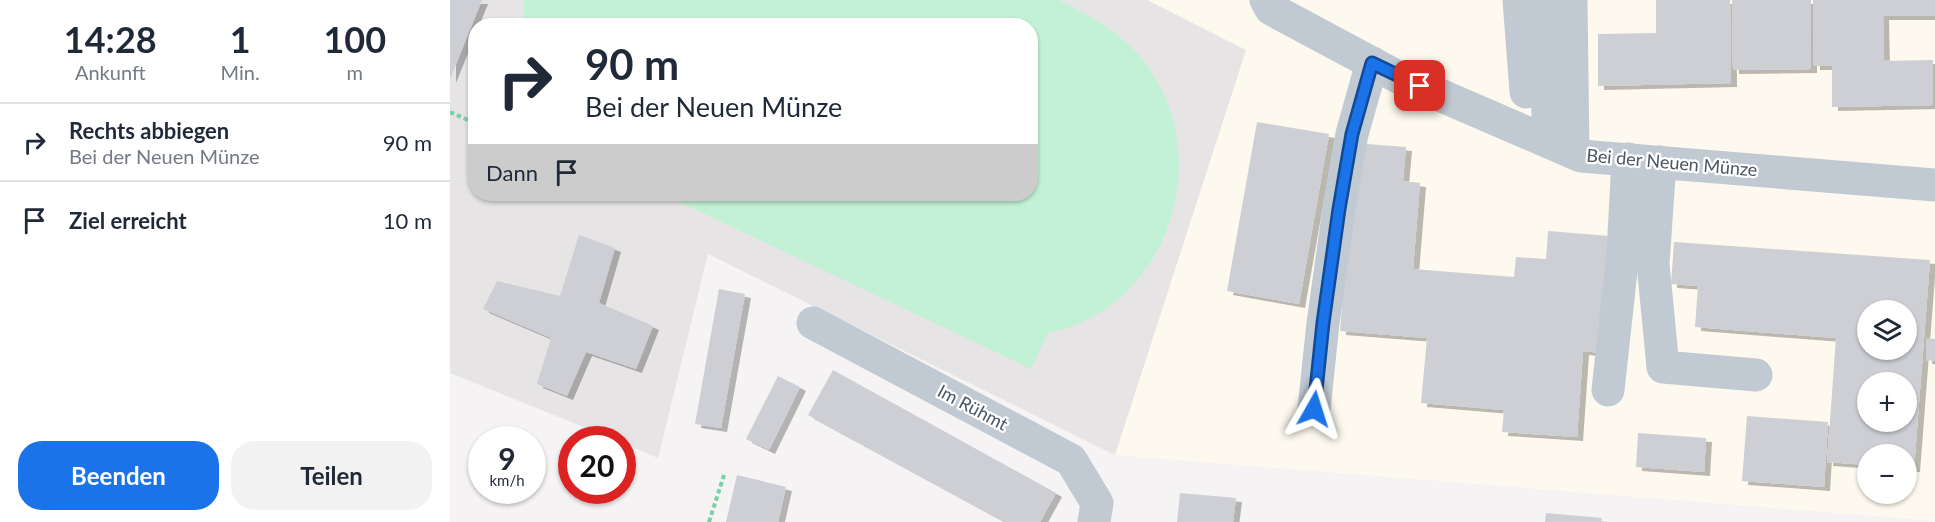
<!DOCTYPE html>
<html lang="de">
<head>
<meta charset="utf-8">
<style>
	body { margin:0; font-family:Lato,sans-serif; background:#f2f2f3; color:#1f2937; height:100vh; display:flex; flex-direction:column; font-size:22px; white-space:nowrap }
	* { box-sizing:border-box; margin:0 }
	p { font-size:20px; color:#747a83 }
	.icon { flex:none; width:33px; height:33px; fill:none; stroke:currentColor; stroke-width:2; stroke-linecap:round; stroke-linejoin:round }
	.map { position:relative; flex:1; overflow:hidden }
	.drawer { display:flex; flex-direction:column; background:#fff; width:450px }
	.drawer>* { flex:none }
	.hud { position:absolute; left:18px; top:18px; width:570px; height:183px; border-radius:24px; box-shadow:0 2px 4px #0004; background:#fff; color:#1f2937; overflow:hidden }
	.buttons { position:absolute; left:1407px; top:300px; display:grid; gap:12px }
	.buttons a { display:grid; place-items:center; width:60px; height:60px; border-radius:50%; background:#fff; box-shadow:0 2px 4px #0004; font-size:30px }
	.speed { position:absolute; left:18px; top:426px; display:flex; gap:12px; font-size:30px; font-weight:700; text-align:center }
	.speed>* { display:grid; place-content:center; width:78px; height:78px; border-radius:50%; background:#fff; box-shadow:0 2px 4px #0004; line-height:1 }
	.speed small { font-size:15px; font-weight:400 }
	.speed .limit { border:9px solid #d22; background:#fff; color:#111 }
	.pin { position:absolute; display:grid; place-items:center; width:51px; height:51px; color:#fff; margin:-26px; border-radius:12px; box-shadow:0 3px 9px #0006 }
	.me { position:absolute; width:66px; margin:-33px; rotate:6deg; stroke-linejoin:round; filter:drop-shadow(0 0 4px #0008) }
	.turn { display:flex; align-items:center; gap:21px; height:126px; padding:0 18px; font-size:27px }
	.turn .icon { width:78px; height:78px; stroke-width:2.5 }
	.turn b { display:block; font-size:42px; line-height:51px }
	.then { display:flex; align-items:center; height:57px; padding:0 18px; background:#0003; gap:12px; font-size:22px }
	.eta { display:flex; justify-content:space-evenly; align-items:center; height:102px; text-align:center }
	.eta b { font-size:36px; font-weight:700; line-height:42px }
	.primary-button { display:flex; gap:12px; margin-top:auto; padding:12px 18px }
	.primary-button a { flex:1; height:69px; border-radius:24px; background:#1a73e8; color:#fff; font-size:24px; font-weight:700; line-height:69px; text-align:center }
	.primary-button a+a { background:#f2f2f3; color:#1f2937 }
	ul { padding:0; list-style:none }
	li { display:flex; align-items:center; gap:18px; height:78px; padding:0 18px; border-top:2px solid #e0e1e3 }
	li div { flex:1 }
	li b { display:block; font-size:22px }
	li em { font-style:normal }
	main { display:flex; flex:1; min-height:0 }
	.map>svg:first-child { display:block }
	.commercial { fill:#fdf9ef; fill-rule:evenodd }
	.education { fill:#e6e4e5; fill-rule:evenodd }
	.green { fill:#c3f1d5 }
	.building { fill:#cdcfd5; fill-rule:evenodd; filter:url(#shadow) }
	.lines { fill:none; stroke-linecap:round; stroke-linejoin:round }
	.path { stroke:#7ad0a6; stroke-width:4; stroke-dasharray:4.5 3; stroke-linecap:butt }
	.minor { stroke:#c1cad2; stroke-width:33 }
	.route-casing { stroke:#114b97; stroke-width:15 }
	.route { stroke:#1a73e8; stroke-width:10 }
	.labels { text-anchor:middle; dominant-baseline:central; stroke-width:4.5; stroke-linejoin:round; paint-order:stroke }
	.street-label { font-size:18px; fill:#4a5661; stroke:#fff }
</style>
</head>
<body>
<main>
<section class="drawer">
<div class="eta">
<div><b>14:28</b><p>Ankunft</p></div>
<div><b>1</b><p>Min.</p></div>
<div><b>100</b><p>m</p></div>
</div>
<ul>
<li><svg class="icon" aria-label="right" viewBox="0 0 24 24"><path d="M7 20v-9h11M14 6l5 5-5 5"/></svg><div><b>Rechts abbiegen</b><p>Bei der Neuen Münze</p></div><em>90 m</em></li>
<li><svg class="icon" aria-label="arrive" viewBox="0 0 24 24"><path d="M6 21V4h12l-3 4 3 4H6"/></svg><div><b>Ziel erreicht</b></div><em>10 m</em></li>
</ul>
<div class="primary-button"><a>Beenden</a><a>Teilen</a></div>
</section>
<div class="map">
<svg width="1485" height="522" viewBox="0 0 1485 522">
	<defs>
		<filter id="shadow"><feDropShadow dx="6" dy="4" stdDeviation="0" flood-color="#0004"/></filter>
	</defs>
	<rect width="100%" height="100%" fill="#f5f3f3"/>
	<path class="commercial" d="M 697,0 L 1485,0 L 1485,521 L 665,455 L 796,50 ZM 1418,310 L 1456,310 L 1456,350 L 1418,350 ZM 1418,382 L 1456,382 L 1456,422 L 1418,422 ZM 1418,454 L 1456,454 L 1456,494 L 1418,494 Z"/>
	<path class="education" d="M 0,0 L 697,0 L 796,50 L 665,455 L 258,254 L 208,458 L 173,443 L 172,440 L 163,439 L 0,373 ZM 26,26 L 580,26 L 580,194 L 26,194 Z"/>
	<path class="green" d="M 74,0 L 608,0 C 645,18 678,36 701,71 C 765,167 714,310 598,333 L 581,369 L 213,194 L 580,194 L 580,26 L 74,25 Z"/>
	<g class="building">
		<path d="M 0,0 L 32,0 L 0,79 Z"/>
		<path d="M 1206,0 L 1280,0 L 1281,83 L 1148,86 L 1148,34 L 1206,33 Z"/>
		<path d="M 1282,0 L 1361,0 L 1361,69 L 1283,70 Z"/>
		<path d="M 1363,0 L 1485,0 L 1485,16 L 1433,16 L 1434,61 L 1483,60 L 1483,105 L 1382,107 L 1382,66 L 1364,66 Z"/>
		<path d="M 807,122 L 879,134 L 849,304 L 777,291 Z"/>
		<path d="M 905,143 L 956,147 L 953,181 L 970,183 L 963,269 L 1064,277 L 1066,257 L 1096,259 L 1098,231 L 1160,236 L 1151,353 L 1133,351 L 1127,437 L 1052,432 L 1054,410 L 971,403 L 977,338 L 890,331 Z"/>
		<path d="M 129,235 L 165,248 L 149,303 L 203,326 L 186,369 L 136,352 L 117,396 L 87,384 L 101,338 L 33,309 L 47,281 L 110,296 Z"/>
		<path d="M 1224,242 L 1480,260 L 1464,468 L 1456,468 L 1456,454 L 1418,454 L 1418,465 L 1377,462 L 1386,338 L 1245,327 L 1248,286 L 1221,284 ZM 1418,310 L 1456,310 L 1456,350 L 1418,350 ZM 1418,382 L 1456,382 L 1456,422 L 1418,422 Z"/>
		<path d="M 269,289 L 295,294 L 271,428 L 245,424 Z"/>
		<path d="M 1477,338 L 1485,339 L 1485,361 L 1476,360 Z"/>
		<path d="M 383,370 L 606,493 L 590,522 L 555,522 L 358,415 Z"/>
		<path d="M 328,376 L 350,387 L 319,450 L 296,439 Z"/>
		<path d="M 1297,416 L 1378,422 L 1374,487 L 1292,481 Z"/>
		<path d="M 1188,433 L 1256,438 L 1254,472 L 1186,467 Z"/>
		<path d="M 287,475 L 336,487 L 328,522 L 276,522 Z"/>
		<path d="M 730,493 L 786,498 L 783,522 L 727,522 Z"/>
		<path d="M 1096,513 L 1152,518 L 1151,522 L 1095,522 Z"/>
	</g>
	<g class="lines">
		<g class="path">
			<path d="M 0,112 L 20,121"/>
			<path d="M 259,522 L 274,475"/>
		</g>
		<g class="minor">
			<path d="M 816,0 L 821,9 L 948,77 L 1131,156 L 1485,185"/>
			<path d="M 1069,0 L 1076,92"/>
			<path d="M 1094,0 L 1099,142"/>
			<path d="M 1121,0 L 1123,152"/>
			<path d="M 1210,162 L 1203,264 L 1213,367 L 1306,375"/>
			<path d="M 363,323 L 621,460 L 647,503 L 644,522"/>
			<path d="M 1158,390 L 1173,253 L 1178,159"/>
			<path d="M 864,409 L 873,323 L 889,209 L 902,134 L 922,63"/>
		</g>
	</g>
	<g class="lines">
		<defs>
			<path id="route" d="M 864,409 L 873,323 L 889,209 L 902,134 L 922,63 L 970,86"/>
		</defs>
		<use href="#route" class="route-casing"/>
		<use href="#route" class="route"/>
	</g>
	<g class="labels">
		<g class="street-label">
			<text transform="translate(1222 162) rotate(5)">Bei der Neuen Münze</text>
			<text transform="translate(523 407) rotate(28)">Im Rühmt</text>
		</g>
	</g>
</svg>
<div class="buttons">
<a><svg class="icon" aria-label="layers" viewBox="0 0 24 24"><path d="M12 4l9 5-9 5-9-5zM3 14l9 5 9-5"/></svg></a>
<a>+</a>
<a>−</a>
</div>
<div class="speed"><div>9<small>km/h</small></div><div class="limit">20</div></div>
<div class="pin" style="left:970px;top:86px;background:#d93025"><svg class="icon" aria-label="arrive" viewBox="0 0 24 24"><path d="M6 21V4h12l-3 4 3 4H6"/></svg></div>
<svg class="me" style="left:864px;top:409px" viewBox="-20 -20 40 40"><path d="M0-17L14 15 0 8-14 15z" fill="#1a73e8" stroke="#fff" stroke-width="4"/></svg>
<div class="hud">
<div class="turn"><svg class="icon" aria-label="right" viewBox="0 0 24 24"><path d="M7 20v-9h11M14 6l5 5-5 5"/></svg><div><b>90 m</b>Bei der Neuen Münze</div></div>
<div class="then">Dann<svg class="icon" aria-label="arrive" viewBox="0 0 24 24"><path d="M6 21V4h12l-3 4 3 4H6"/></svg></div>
</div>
</div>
</main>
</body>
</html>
